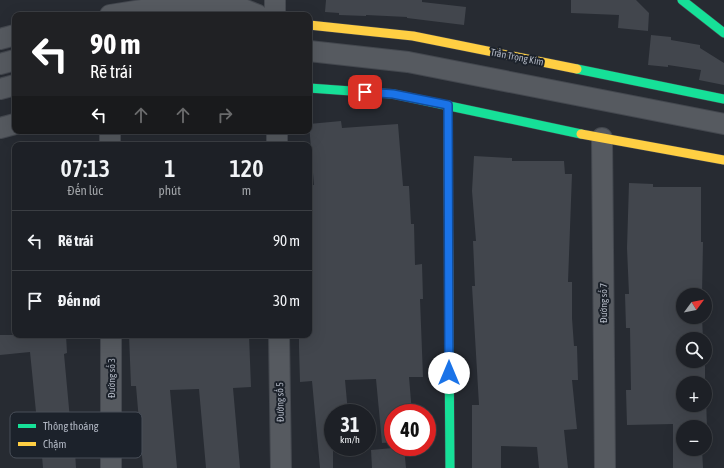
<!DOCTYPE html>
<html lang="vi">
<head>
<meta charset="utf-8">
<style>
	body { margin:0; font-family:"Asap Condensed",sans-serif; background:#2a2d32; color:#f1f3f6; height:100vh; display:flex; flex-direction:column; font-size:15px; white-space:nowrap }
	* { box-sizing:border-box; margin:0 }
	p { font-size:13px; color:#a0a3a7 }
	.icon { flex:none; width:22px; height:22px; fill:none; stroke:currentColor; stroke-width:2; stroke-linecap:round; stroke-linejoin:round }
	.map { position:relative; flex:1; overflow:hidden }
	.panel { position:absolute; left:12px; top:142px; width:300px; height:196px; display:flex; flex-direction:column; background:#1d2026; border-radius:8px; box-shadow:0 4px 16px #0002,0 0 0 1px #3b3e43 }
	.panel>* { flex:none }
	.guide { position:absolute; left:12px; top:12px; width:300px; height:122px; border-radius:8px; box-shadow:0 4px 16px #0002,0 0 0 1px #3b3e43; background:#202124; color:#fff; overflow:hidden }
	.needle { width:26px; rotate:58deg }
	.tools { position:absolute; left:676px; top:288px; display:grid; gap:8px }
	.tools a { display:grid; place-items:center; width:36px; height:36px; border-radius:50%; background:#1d2026; box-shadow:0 4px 16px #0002,0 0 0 1px #3b3e43; font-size:20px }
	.speed { position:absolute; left:324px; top:404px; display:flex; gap:8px; font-size:20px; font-weight:700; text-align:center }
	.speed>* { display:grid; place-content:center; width:52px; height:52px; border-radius:50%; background:#1d2026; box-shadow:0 4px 16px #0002,0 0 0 1px #3b3e43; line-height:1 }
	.speed small { font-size:10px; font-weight:400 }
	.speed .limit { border:6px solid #d22; background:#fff; color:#111 }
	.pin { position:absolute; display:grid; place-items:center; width:34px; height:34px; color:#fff; margin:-17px; border-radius:8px; box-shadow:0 2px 6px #0006 }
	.me { position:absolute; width:44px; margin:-22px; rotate:0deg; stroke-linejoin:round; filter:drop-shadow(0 0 3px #0008) }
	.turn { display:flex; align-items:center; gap:14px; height:84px; padding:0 12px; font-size:18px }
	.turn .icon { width:52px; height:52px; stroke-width:2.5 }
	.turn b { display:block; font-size:28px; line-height:34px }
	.lanes { display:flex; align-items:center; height:38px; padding:0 12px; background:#0003; justify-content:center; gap:20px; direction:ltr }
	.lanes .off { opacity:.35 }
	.eta { display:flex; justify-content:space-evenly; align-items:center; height:68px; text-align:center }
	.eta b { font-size:24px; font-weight:600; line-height:28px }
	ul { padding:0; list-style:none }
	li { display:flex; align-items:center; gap:12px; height:60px; padding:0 12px; border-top:1px solid #3b3e43 }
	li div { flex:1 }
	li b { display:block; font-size:15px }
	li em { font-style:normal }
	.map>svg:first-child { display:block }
	.building { fill:#42464d }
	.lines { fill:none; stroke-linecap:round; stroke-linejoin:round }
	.street-casing { stroke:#44484f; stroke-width:22 }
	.fast-casing { stroke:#44484f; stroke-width:10 }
	.slow-casing { stroke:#44484f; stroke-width:10 }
	.street { stroke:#565a60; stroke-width:20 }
	.fast { stroke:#16e098; stroke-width:9 }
	.slow { stroke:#ffcf43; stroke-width:9 }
	.route-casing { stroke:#114b97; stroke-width:10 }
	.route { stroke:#1a73e8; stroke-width:7 }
	.labels { text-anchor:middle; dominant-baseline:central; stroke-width:4; stroke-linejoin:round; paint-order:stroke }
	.street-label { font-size:10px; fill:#b1b7c3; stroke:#1c222b }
	.key { fill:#1c222b; stroke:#494f59; stroke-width:1 }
	.key-label { font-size:11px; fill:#b1b7c3 }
</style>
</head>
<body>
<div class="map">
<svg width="724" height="468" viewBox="0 0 724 468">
	<rect width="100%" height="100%" fill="#272b32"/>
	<g class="building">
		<path d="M 326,0 L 422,0 L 422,2 L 466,7 L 464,25 L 407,18 L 407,17 L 366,15 L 366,16 L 339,15 L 339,13 L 325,12 Z"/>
		<path d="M 571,0 L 636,0 L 649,13 L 648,31 L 618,28 L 619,15 L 571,13 Z"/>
		<path d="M 651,35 L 671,37 L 671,40 L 700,45 L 700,48 L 724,63 L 724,85 L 699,80 L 701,70 L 668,65 L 668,67 L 648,65 Z"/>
		<path d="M 341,121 L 342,128 L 398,124 L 403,186 L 409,186 L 411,224 L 414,224 L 415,265 L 422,264 L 423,299 L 420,299 L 423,377 L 409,377 L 412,413 L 393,413 L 393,442 L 382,443 L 376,379 L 345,380 L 348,413 L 333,413 L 333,468 L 320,468 L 312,381 L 300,382 L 299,347 L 299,335 L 309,335 L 309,185 L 314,185 L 309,124 Z"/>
		<path d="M 474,156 L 512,158 L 512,161 L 564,161 L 565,174 L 572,174 L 568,282 L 572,282 L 572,318 L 574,346 L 577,346 L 578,380 L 572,380 L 577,429 L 564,430 L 568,468 L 539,468 L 537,447 L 501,446 L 501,468 L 472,468 L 472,405 L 479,405 L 472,286 L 475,286 L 473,241 L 476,241 L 472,191 Z"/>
		<path d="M 629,183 L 653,184 L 653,187 L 701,187 L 701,242 L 703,242 L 702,295 L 683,295 L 683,317 L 702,317 L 703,339 L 683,339 L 683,361 L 705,361 L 705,383 L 683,383 L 683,405 L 705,405 L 705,396 L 706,396 L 707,429 L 705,429 L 705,427 L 683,427 L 683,449 L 702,449 L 703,468 L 673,468 L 673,424 L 627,425 L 626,390 L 631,390 L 630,328 L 626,328 L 625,294 L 629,294 L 627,248 Z"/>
		<path d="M 0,335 L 66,335 L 67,353 L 64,354 L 73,452 L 75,452 L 76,468 L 43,468 L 40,432 L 38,432 L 30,352 L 0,355 Z"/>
		<path d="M 129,335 L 249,335 L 251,387 L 233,388 L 240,468 L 206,468 L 199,389 L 170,390 L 177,468 L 143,468 L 136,386 L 131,386 Z"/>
		<path d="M 404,447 L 406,468 L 372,468 L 371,450 Z"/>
	</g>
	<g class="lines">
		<defs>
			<g id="street">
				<path d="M 110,15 L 148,9 L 199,4 L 228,3 L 258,15"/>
				<path d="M 275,15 L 275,0"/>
				<path d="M 0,39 L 15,35"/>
				<path d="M 309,51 L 408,62 L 724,124"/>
				<path d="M 0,64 L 15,60"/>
				<path d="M 0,89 L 15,85"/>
				<path d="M 0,128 L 15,124"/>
				<path d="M 110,131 L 110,145"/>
				<path d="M 277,131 L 277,145"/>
				<path d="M 602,138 L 605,468"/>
				<path d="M 111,335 L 111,468"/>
				<path d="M 279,335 L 281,468"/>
			</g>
			<g id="fast">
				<path d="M 682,0 L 724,33"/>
				<path d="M 577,69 L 724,99"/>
				<path d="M 309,88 L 393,94 L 581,134"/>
				<path d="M 449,346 L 450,468"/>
			</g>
			<g id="slow">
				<path d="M 309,25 L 413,36 L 577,69"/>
				<path d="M 448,105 L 449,346"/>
				<path d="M 581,134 L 724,160"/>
			</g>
		</defs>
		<use href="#street" class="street-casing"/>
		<use href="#fast" class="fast-casing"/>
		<use href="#slow" class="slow-casing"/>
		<use href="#street" class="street"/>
		<use href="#fast" class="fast"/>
		<use href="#slow" class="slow"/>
	</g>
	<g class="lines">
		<defs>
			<path id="route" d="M 365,92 L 393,94 L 448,105 L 449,373"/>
		</defs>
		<use href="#route" class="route-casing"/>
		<use href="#route" class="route"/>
	</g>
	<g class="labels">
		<g class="street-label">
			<text transform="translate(517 57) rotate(11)">Trần Trọng Kim</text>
			<text transform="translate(603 303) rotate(-90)">Đường số 7</text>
			<text transform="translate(111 378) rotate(-90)">Đường số 3</text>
			<text transform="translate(280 402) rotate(-91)">Đường số 5</text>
		</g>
	</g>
	<rect x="10" y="412" width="132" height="46" rx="6" class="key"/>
	<rect x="18" y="424" width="18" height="4" fill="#16e098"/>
	<rect x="18" y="442" width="18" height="4" fill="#ffcf43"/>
	<g class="key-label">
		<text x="43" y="430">Thông thoáng</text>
		<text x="43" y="448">Chậm</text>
	</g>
</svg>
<div class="tools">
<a><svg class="needle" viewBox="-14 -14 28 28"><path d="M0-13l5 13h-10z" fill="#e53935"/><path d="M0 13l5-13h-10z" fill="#a0a3a7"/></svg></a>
<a><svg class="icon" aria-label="search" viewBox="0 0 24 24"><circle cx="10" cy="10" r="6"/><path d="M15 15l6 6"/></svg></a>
<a>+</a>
<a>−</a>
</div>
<div class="speed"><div>31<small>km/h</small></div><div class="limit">40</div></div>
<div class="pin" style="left:365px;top:92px;background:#d93025"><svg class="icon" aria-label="arrive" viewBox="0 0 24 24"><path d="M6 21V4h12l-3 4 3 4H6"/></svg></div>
<svg class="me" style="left:449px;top:373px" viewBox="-20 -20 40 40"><circle r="19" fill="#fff"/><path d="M0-13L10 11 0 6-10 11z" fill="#1a73e8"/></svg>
<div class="guide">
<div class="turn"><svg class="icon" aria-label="left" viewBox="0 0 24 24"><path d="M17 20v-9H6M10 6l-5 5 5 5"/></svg><div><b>90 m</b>Rẽ trái</div></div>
<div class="lanes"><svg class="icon" aria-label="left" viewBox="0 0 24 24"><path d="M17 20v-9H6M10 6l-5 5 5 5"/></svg><svg class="icon off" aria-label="ahead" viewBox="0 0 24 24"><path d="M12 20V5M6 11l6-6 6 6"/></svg><svg class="icon off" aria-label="ahead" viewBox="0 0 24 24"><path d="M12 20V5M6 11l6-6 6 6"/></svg><svg class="icon off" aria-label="right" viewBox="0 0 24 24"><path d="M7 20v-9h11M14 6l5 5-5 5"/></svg></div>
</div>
<section class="panel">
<div class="eta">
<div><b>07:13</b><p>Đến lúc</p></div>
<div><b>1</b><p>phút</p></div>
<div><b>120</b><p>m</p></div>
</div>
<ul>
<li><svg class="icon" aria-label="left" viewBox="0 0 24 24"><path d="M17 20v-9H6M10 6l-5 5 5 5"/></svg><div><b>Rẽ trái</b></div><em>90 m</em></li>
<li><svg class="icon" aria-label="arrive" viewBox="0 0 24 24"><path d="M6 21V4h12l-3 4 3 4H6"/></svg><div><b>Đến nơi</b></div><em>30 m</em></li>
</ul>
</section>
</div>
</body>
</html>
